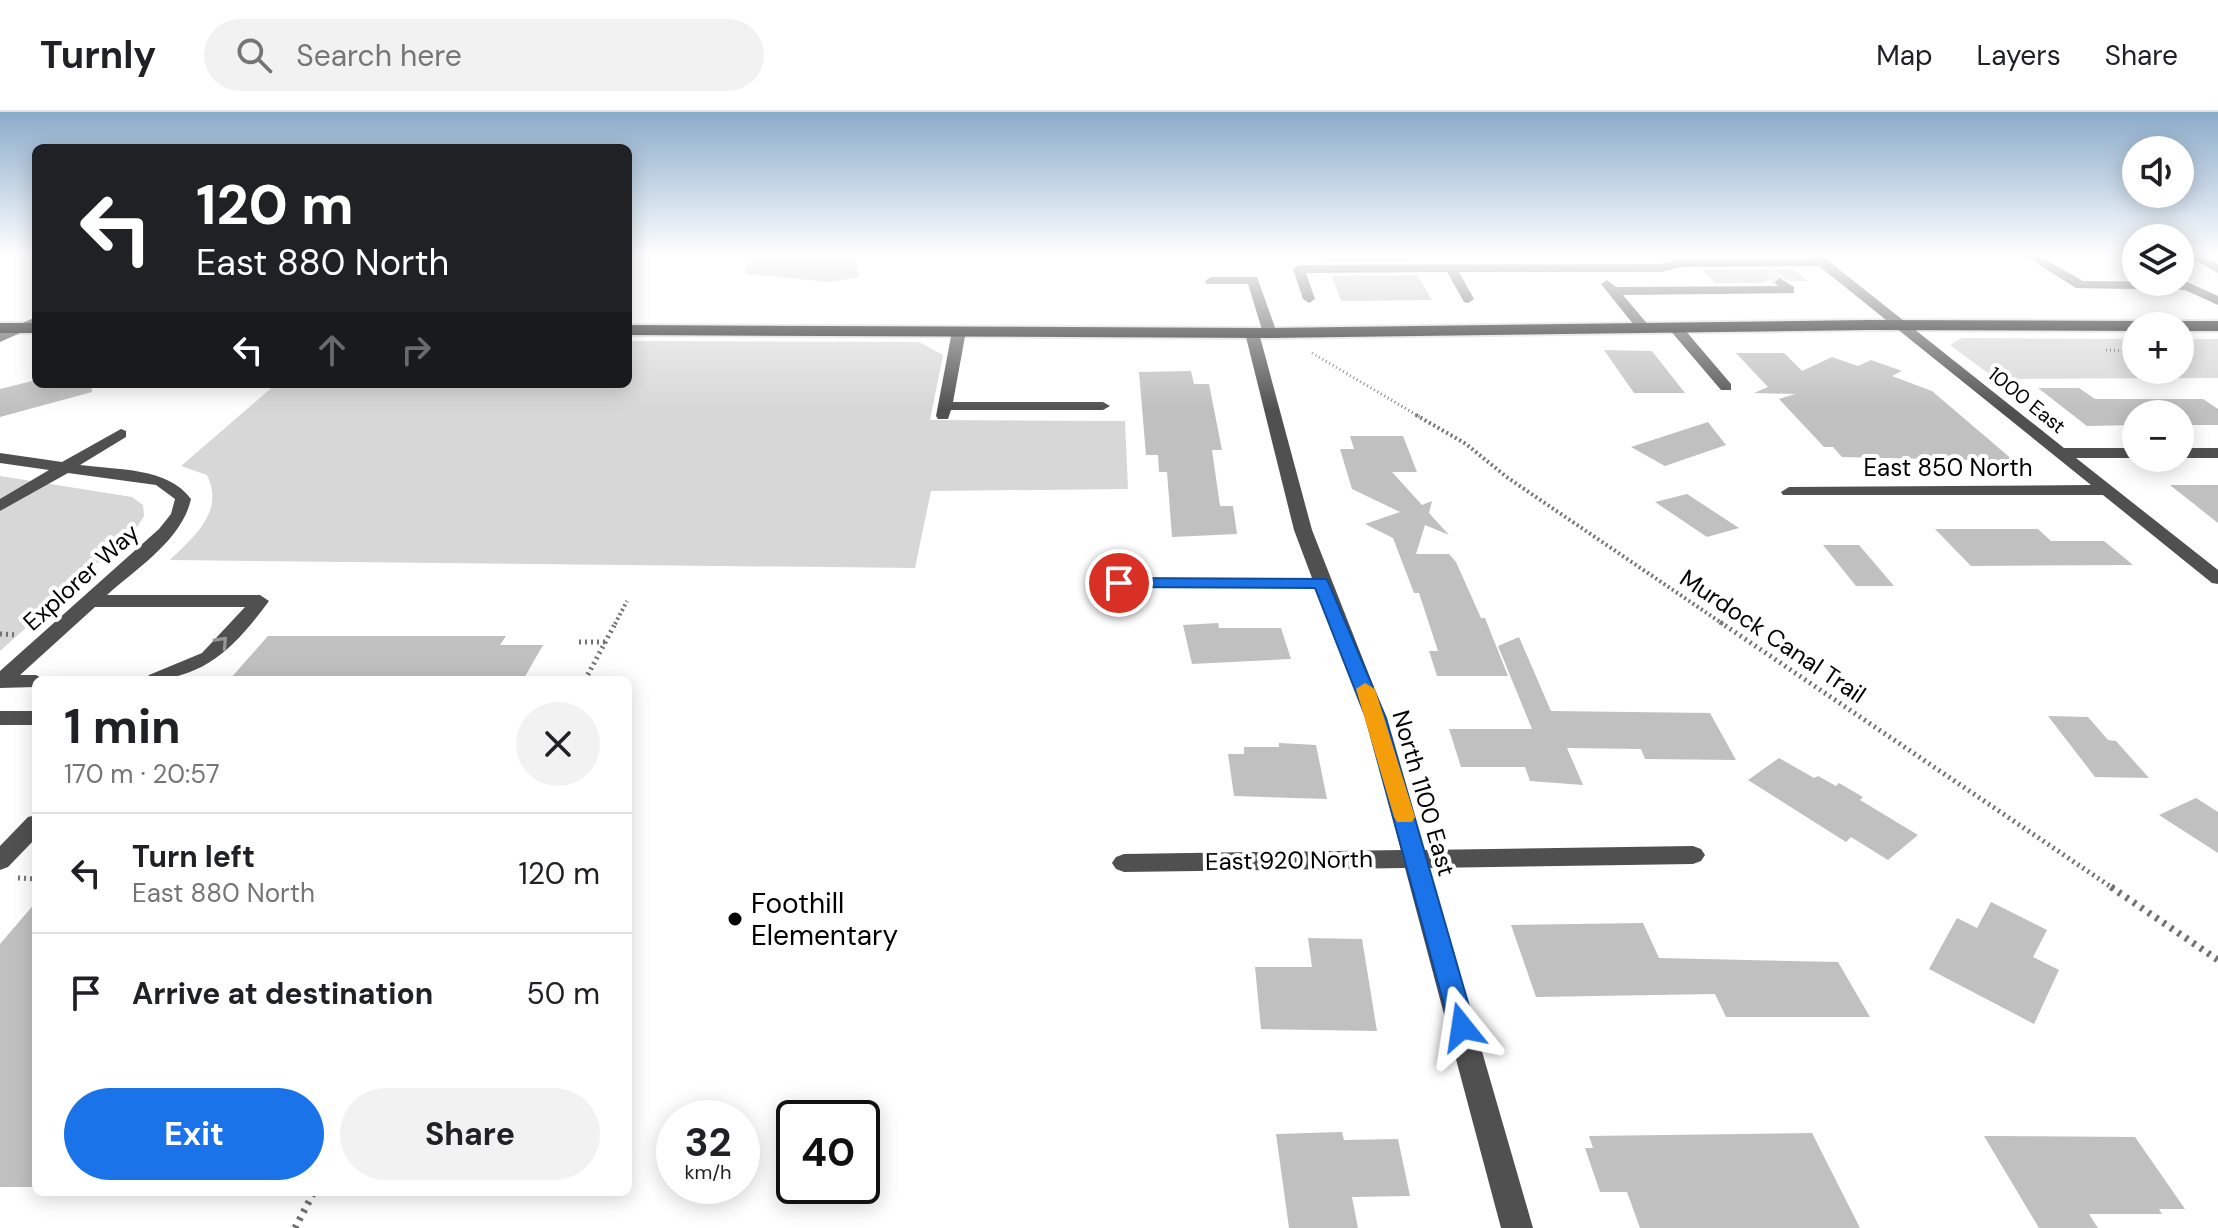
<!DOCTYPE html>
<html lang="en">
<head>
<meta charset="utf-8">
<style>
	body { margin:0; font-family:"DM Sans",sans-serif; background:#f2f2f2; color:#202124; height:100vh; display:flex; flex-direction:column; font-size:30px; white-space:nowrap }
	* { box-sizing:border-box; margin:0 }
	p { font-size:26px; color:#757577 }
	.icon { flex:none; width:44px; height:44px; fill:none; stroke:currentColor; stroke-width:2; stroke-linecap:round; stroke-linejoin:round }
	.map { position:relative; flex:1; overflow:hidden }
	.sheet { position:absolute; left:32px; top:564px; width:600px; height:520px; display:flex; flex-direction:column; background:#fff; border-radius:12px; box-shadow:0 4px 20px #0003 }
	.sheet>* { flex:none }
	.guide { position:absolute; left:32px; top:32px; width:600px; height:244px; border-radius:12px; box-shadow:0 4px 20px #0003; background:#202124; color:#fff; overflow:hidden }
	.buttons { position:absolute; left:2122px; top:24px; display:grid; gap:16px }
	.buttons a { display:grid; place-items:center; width:72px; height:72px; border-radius:50%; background:#fff; box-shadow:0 4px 20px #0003; font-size:40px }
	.speed { position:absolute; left:656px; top:988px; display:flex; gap:16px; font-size:40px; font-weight:700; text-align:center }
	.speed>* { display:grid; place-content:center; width:104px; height:104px; border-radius:50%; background:#fff; box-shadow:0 4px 20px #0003; line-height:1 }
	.speed small { font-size:20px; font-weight:400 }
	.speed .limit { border:4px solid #111; border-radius:12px; background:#fff; color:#111 }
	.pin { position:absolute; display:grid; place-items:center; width:68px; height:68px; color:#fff; margin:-34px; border:4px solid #fff; border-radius:50%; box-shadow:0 2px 8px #0007 }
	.me { position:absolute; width:88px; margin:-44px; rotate:345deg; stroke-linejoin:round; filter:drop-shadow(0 0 6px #0008) }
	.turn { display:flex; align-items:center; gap:28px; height:168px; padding:0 32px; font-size:36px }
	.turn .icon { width:104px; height:104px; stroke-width:2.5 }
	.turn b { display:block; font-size:56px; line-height:68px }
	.lanes { display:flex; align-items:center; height:76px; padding:0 32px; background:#0003; justify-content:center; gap:40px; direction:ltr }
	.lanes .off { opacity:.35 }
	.round { display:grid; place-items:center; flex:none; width:84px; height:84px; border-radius:42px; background:#f2f2f2 }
	.headline { display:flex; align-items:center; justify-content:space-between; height:136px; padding:0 32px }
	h1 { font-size:48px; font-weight:700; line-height:60px }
	.cta { display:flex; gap:16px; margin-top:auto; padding:16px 32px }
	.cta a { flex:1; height:92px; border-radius:48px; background:#1a73e8; color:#fff; font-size:32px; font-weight:700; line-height:92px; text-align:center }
	.cta a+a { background:#f2f2f2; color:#202124 }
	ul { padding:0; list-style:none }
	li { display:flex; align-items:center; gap:24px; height:120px; padding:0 32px; border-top:2px solid #e0e0e0 }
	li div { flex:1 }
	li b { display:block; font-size:30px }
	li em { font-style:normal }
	header { display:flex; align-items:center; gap:48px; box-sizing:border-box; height:112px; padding:0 40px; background:#fff; border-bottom:2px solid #e0e0e0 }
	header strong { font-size:38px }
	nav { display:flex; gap:44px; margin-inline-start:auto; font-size:28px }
	.search { width:560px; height:72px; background:#f2f2f2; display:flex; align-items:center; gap:20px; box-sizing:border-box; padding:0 28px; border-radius:44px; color:#757577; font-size:30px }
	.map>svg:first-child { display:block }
	.green { fill:#d7d7d7 }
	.building { fill:#c0c0c0 }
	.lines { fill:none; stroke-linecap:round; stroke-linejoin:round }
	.minor-tunnel { stroke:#d9d9d9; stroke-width:13; stroke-dasharray:13 7; stroke-linecap:butt }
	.highway-casing { stroke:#dbdbdb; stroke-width:4 }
	.path-far3 { stroke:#727272; stroke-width:3; stroke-dasharray:1 3; stroke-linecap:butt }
	.path-far2 { stroke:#727272; stroke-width:4; stroke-dasharray:2 3; stroke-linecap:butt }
	.path-far1 { stroke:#727272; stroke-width:5; stroke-dasharray:2 4; stroke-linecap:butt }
	.path { stroke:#727272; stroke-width:7; stroke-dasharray:3 6; stroke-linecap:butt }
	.minor { fill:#505050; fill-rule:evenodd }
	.highway { fill:#000; fill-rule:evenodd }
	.oneway { stroke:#969696 }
	.route { fill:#1a73e8; stroke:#114b97; stroke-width:2 }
	.slow { fill:#f59e0b }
	.poi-dot { fill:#000; stroke:#fff; stroke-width:3 }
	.labels { text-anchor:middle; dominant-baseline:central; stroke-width:8; stroke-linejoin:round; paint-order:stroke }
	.far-street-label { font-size:20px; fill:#000; stroke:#fff }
	.street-label { font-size:24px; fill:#000; stroke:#fff }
	.near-poi-label { font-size:28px; fill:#000; stroke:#fff; text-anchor:start }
</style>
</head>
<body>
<header>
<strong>Turnly</strong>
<div class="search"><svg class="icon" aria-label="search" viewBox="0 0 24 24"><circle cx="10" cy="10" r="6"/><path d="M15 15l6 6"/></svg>Search here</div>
<nav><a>Map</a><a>Layers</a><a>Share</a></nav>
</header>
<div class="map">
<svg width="2218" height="1116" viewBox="0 0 2218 1116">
	<rect width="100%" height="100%" fill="#fff"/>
	<g class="green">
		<path d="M 1962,226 L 2136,227 L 2136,258 L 2180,258 L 2180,227 L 2218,227 L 2218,266 L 1996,267 L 1950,233 Z"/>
		<path d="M 628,229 L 919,230 L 943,243 L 930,308 L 1125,309 L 1128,377 L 931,379 L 915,456 L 170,448 C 194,424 225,400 207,363 L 181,354 L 276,272 L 628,272 Z"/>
		<path d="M 0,364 L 132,385 L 143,393 L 144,404 L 136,417 L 0,539 Z"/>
	</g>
	<g class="building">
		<path d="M 746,142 L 855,142 L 859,165 L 831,170 L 746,162 Z"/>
		<path d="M 1324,142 L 1405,142 L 1410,150 L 1327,150 Z"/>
		<path d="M 1793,157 L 1808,169 L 1790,169 L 1778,164 L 1761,171 L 1715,171 L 1702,158 Z"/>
		<path d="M 1417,163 L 1432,188 L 1341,189 L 1332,164 Z"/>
		<path d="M 1604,238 L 1652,239 L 1685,281 L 1634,281 Z"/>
		<path d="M 1736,241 L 1784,241 L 1802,259 L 1832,245 L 1858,254 L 1871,248 L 1902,259 L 1892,264 L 1932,279 L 2014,349 L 1842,345 L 1833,335 L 1824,335 L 1779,287 L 1795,282 L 1754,281 L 1768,275 Z"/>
		<path d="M 1191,259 L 1194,272 L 1209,272 L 1222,338 L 1212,338 L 1220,394 L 1233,394 L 1237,422 L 1172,425 L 1167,360 L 1159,360 L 1158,343 L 1146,343 L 1139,260 Z"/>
		<path d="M 36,268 L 36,272 L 91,272 L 92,280 L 0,305 L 0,277 Z"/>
		<path d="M 2038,276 L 2079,276 L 2095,287 L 2203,287 L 2218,297 L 2218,313 L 2180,313 L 2180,302 L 2136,302 L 2136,313 L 2087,314 Z"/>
		<path d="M 1708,310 L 1726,333 L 1665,354 L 1631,335 Z"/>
		<path d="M 1350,324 L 1403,324 L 1417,360 L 1392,360 L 1422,393 L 1432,389 L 1429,401 L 1449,423 L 1425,413 L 1416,442 L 1449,442 L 1456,450 L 1481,506 L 1485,506 L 1508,564 L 1437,564 L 1429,539 L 1438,539 L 1419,481 L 1414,481 L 1393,426 L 1365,412 L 1400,400 L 1352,377 L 1340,337 L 1354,337 Z"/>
		<path d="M 2170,373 L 2218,373 L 2218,411 Z"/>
		<path d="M 1687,382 L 1739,416 L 1707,425 L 1655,390 Z"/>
		<path d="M 1935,417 L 2038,417 L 2051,429 L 2104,429 L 2133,453 L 1971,454 Z"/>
		<path d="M 1823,433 L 1859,433 L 1894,474 L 1856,474 Z"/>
		<path d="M 1218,511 L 1219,516 L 1281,516 L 1291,547 L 1192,552 L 1183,513 Z"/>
		<path d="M 268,524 L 506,524 L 500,533 L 543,533 L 523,568 L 229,568 Z"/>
		<path d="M 1519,525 L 1551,599 L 1710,601 L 1736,648 L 1645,647 L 1641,637 L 1567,636 L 1583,673 L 1530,669 L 1525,655 L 1461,655 L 1449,617 L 1532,617 L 1498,534 Z"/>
		<path d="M 2048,604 L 2088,605 L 2108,628 L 2116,629 L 2149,666 L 2095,665 Z"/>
		<path d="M 1279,631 L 1316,633 L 1327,687 L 1234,684 L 1228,642 L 1244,642 L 1244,635 L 1279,635 Z"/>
		<path d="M 1779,646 L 1814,666 L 1818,664 L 1836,674 L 1839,671 L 1863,685 L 1860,688 L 1918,723 L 1888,748 L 1851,725 L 1846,730 L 1748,668 Z"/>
		<path d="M 2196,686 L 2218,700 L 2218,741 L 2159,703 Z"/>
		<path d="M 36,790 L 36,1075 L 0,1075 L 0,832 Z"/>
		<path d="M 1991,790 L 2047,818 L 2033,845 L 2059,858 L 2034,912 L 1929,857 L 1957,806 L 1977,816 Z"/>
		<path d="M 1643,811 L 1659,846 L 1838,850 L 1870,905 L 1726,905 L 1715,882 L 1536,885 L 1511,813 Z"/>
		<path d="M 1308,826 L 1362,827 L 1377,919 L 1261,917 L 1255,855 L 1312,855 Z"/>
		<path d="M 1342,1020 L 1344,1028 L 1398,1027 L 1410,1084 L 1352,1085 L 1358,1116 L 1289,1116 L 1276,1022 Z"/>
		<path d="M 1812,1021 L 1860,1116 L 1640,1116 L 1627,1080 L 1600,1080 L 1585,1036 L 1593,1036 L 1589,1024 Z"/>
		<path d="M 1984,1024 L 2135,1025 L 2185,1097 L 2159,1097 L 2162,1102 L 2089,1102 L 2098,1116 L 2039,1116 Z"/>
	</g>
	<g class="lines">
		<path class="minor-tunnel" d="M 1769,160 L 1780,170"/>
		<defs>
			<g id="highway">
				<path d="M 1868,208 L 2149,209 L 2157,214 L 2136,214 L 2136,219 L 1868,218 L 1270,226 L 628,223 L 628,213 L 1270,216 Z"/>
				<path d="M 2180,209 L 2218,209 L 2218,219 L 2180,219 L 2180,214 L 2172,214 Z"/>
				<rect x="0" y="211" width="36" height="10"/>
			</g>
		</defs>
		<use href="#highway" class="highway-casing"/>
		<g class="path-far3">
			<path d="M 2106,238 L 2136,239"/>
			<path d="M 1312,241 L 1420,305"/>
		</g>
		<g class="path-far2">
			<path d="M 1416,303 L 1466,332 L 1508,366 L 1723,512"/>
			<path d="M 615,512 L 627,489"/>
		</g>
		<g class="path-far1">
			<path d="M 1720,510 L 2114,777"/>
			<path d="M 0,522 L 17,523"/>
			<path d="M 579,530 L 606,530"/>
			<path d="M 585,568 L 616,510"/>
			<path d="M 18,766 L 36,767"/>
		</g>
		<g class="path">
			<path d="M 2111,775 L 2218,848"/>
			<path d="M 295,1116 L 314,1080"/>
		</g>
		<g class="minor">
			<path d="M 1810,142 L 1818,142 L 1826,147 L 2064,336 L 2136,336 L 2136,346 L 2076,346 L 2218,458 L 2218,472 L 2212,471 L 2103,383 L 1783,383 L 1781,380 L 1789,375 L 2091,373 L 1819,154 L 1680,155 L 1661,160 L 1459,160 L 1474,187 L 1468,191 L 1464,190 L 1447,160 L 1306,161 L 1315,187 L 1309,191 L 1303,187 L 1293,157 L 1299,153 L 1661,152 L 1680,147 L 1810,147 Z"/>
			<path d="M 2022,142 L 2036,142 L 2083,169 L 2187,170 L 2218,184 L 2218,193 L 2185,178 L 2076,176 Z"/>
			<path d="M 2184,142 L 2198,142 L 2218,152 L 2218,161 Z"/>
			<path d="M 1211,165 L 1257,165 L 1277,221 L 1275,224 L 1263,221 L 1248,172 L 1207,172 L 1205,169 Z"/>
			<path d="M 1780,166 L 1794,175 L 1794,181 L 1623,183 L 1650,215 L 1643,219 L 1638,218 L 1601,172 L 1607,168 L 1616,175 L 1778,174 L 1774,170 Z"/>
			<path d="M 36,205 L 36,214 L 0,230 L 0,221 Z"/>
			<path d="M 1669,211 L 1679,211 L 1731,272 L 1731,278 L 1721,278 L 1669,217 Z"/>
			<path d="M 959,215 L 966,219 L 953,290 L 1103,290 L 1110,294 L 1103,298 L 951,298 L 948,307 L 938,307 L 936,304 L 952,219 Z"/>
			<path d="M 1247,218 L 1259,221 L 1312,418 L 1386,606 L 1424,738 L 1693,734 L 1701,737 L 1705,743 L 1701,749 L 1693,752 L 1429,756 L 1533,1116 L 1501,1116 L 1405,756 L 1124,760 L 1116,757 L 1112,751 L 1116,745 L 1124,742 L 1401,738 L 1366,606 L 1317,476 L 1119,476 L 1110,471 L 1119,466 L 1312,466 L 1294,418 L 1245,221 Z"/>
			<path d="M 121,317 L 126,319 L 126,325 L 80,353 C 117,358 168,355 191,387 C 182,428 137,456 107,483 L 260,483 L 269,489 C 236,534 204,568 146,568 L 149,563 L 202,541 L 245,495 L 95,495 L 20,563 L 36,563 L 45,568 L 36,568 L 36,575 L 0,576 L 0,559 L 159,417 L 171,402 L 175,387 L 156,373 L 68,361 L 0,399 L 0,387 L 49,358 L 0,351 L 0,341 L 62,350 Z"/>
			<rect x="2180" y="336" width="38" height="10"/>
			<rect x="0" y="599" width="36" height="14"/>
			<path d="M 36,703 L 36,726 L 8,755 L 0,758 L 0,734 L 28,705 Z"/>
		</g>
		<use href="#highway" class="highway"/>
	</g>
	<defs><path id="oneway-chevron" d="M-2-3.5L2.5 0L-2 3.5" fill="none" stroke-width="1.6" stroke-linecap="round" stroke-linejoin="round" transform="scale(2)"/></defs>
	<use class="oneway" href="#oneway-chevron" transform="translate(222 530) rotate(-47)"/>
	<linearGradient id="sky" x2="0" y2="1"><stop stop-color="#8aabca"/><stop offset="0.48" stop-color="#fff"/><stop offset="1" stop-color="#fff" stop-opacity="0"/></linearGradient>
	<rect width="2218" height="298" fill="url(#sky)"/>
	<path class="route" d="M 1119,466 L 1327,467 L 1386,606 L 1475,915 L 1471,922 L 1462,926 L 1454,922 L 1450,915 L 1366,606 L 1315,476 L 1113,475 L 1110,471 Z"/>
	<path class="slow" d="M 1365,571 L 1375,577 L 1415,705 L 1412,710 L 1397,710 L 1394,705 L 1356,577 Z"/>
	<circle class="poi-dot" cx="735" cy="807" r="8"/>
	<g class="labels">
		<g class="far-street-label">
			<text transform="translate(2027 288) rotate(39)">1000 East</text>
		</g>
		<g class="street-label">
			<text x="1948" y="355">East 850 North</text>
			<text transform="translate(81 465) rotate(-42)">Explorer Way</text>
			<text transform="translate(1773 524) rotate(34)">Murdock Canal Trail</text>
			<text transform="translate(1424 681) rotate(74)">North 1100 East</text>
			<text transform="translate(1289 748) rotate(-1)">East 920 North</text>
		</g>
		<g class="near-poi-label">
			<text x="751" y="791">Foothill<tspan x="751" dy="32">Elementary</tspan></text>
		</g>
	</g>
</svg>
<div class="buttons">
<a><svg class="icon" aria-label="sound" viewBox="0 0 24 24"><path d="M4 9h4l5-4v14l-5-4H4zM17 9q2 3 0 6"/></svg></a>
<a><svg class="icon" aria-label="layers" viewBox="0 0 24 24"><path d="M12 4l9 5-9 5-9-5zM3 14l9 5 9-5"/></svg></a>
<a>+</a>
<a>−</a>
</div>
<div class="speed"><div>32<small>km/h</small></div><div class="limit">40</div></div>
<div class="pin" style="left:1119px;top:471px;background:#d93025"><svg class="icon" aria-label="arrive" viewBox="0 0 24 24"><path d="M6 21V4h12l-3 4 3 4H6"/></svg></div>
<svg class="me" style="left:1462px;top:915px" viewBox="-20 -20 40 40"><path d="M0-17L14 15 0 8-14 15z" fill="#1a73e8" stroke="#fff" stroke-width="4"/></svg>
<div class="guide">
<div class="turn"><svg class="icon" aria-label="left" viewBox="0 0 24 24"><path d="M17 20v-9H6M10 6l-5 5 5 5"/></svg><div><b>120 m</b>East 880 North</div></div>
<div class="lanes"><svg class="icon" aria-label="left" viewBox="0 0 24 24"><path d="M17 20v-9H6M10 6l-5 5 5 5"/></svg><svg class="icon off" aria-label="ahead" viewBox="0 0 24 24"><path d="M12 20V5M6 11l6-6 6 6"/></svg><svg class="icon off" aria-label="right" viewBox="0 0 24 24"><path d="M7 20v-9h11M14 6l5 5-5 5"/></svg></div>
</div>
<section class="sheet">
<div class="headline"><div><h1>1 min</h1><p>170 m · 20:57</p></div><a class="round"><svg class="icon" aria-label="close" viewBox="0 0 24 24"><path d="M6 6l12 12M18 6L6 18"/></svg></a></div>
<ul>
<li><svg class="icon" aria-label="left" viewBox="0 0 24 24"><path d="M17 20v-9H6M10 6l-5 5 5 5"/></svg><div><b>Turn left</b><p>East 880 North</p></div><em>120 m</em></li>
<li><svg class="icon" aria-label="arrive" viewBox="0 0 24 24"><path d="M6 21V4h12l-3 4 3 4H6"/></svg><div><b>Arrive at destination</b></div><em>50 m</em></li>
</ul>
<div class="cta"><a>Exit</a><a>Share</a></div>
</section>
</div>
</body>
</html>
